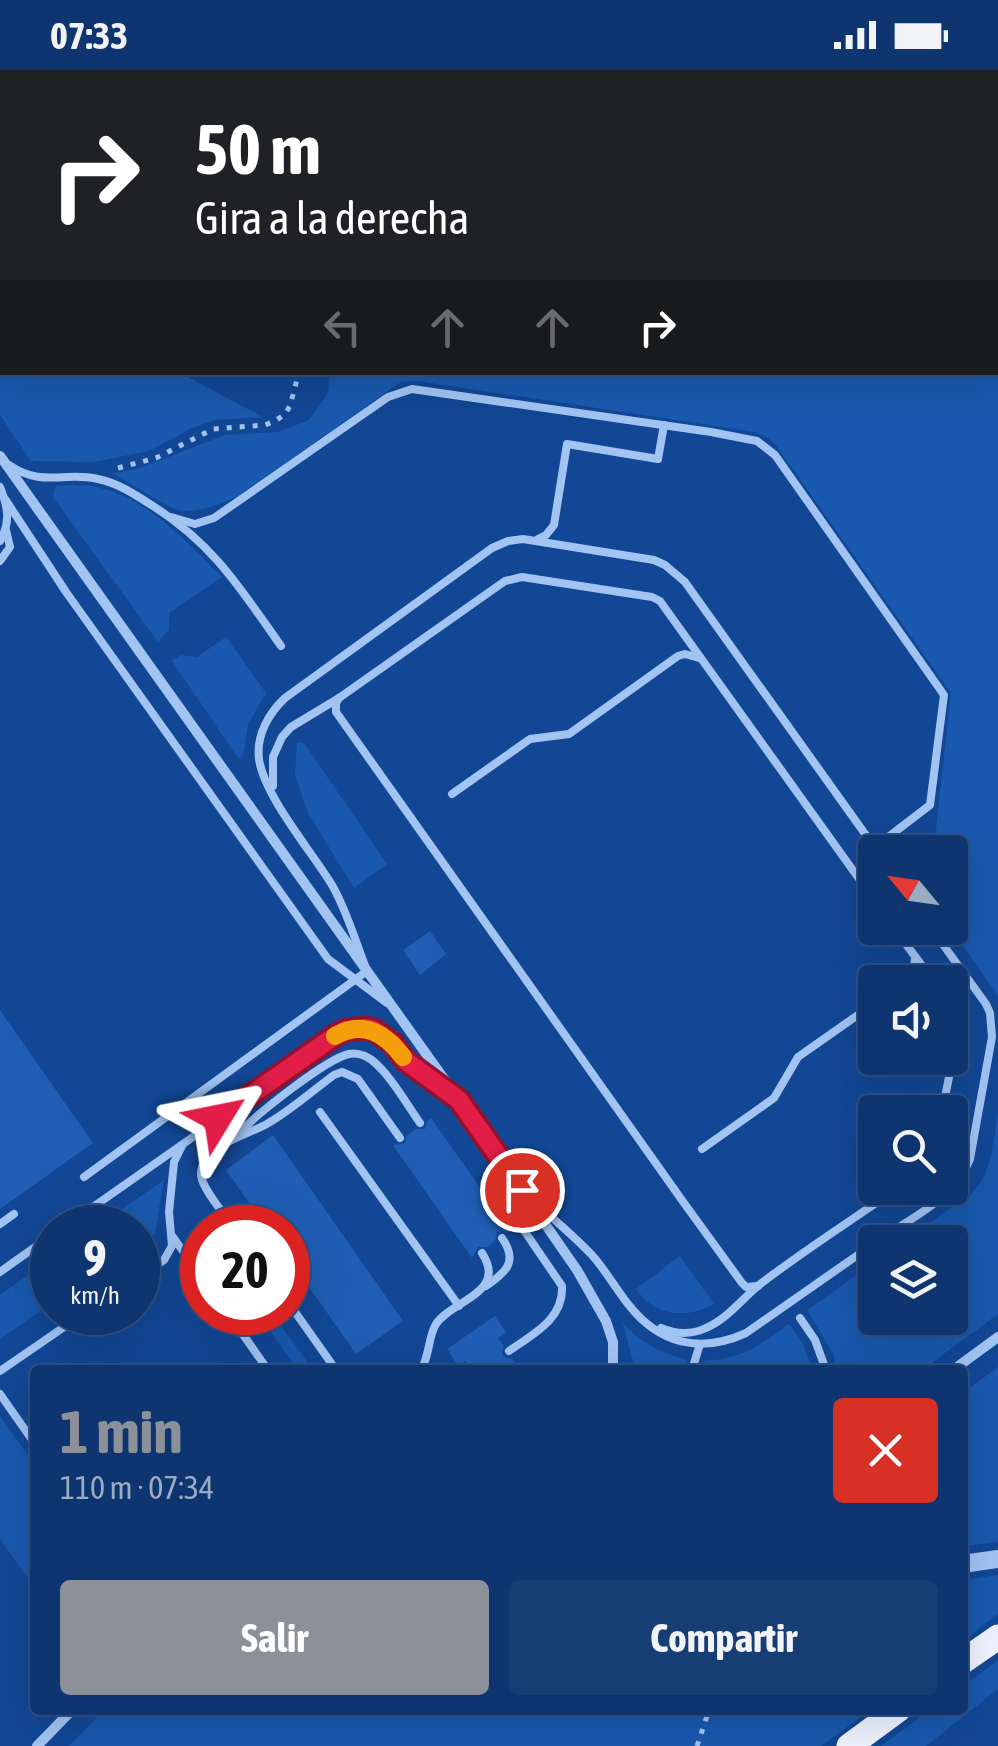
<!DOCTYPE html>
<html lang="es">
<head>
<meta charset="utf-8">
<style>
	body { margin:0; font-family:"Asap Condensed",sans-serif; background:#173d75; color:#f1f3f6; height:100vh; display:flex; flex-direction:column; font-size:38px; white-space:nowrap }
	* { box-sizing:border-box; margin:0 }
	p { font-size:32px; color:#9babc3 }
	.icon { flex:none; width:55px; height:55px; fill:none; stroke:currentColor; stroke-width:2; stroke-linecap:round; stroke-linejoin:round }
	.map { position:relative; flex:1; overflow:hidden }
	.details { position:absolute; left:30px; top:1295px; width:938px; height:350px; display:flex; flex-direction:column; background:#0e3570; border-radius:10px; box-shadow:0 10px 40px #0002,0 0 0 2px #2e5083 }
	.details>* { flex:none }
	.hud { position:absolute; left:0px; top:0px; width:1000px; height:305px; box-shadow:0 10px 40px #0002,0 0 0 2px #2e5083; background:#202124; color:#fff; overflow:hidden }
	.needle { width:65px; rotate:299deg }
	.tools { position:absolute; left:858px; top:765px; display:grid; gap:20px }
	.tools a { display:grid; place-items:center; width:110px; height:110px; border-radius:10px; background:#0e3570; box-shadow:0 10px 40px #0002,0 0 0 2px #2e5083; font-size:50px }
	.speed { position:absolute; left:30px; top:1135px; display:flex; gap:20px; font-size:50px; font-weight:700; text-align:center }
	.speed>* { display:grid; place-content:center; width:130px; height:130px; border-radius:50%; background:#0e3570; box-shadow:0 10px 40px #0002,0 0 0 2px #2e5083; line-height:1 }
	.speed small { font-size:25px; font-weight:400 }
	.speed .limit { border:15px solid #d22; background:#fff; color:#111 }
	.pin { position:absolute; display:grid; place-items:center; width:85px; height:85px; color:#fff; margin:-42px; border:5px solid #fff; border-radius:50%; box-shadow:0 2px 10px #0007 }
	.me { position:absolute; width:110px; margin:-55px; rotate:55deg; stroke-linejoin:round; filter:drop-shadow(0 0 8px #0008) }
	.turn { display:flex; align-items:center; gap:35px; height:210px; padding:0 30px; font-size:45px }
	.turn .icon { width:130px; height:130px; stroke-width:2.5 }
	.turn b { display:block; font-size:70px; line-height:85px }
	.lanes { display:flex; align-items:center; height:95px; padding:0 30px; background:#0003; justify-content:center; gap:50px; direction:ltr }
	.lanes .off { opacity:.35 }
	.round { display:grid; place-items:center; flex:none; width:105px; height:105px; border-radius:10px; background:#173d75 }
	.summary { display:flex; align-items:center; justify-content:space-between; height:170px; padding:0 30px }
	h1 { font-size:60px; font-weight:700; line-height:75px; color:#8c9099 }
	.action { display:flex; gap:20px; margin-top:auto; padding:20px 30px }
	.action a { flex:1; height:115px; border-radius:10px; background:#8c9099; color:#fff; font-size:40px; font-weight:700; line-height:115px; text-align:center }
	.action a+a { background:#173d75; color:#f1f3f6 }
	.status { display:flex; justify-content:space-between; align-items:center; height:70px; padding:0 50px; background:#0e3570; direction:ltr }
	.status svg { height:28px; fill:currentColor }
	.map>svg:first-child { display:block }
	.green { fill:#1959af }
	.building { fill:#1f5eb4 }
	.lines { fill:none; stroke-linecap:round; stroke-linejoin:round }
	.path { stroke:#a1c4f3; stroke-width:5; stroke-dasharray:5 8; stroke-linecap:butt }
	.service { stroke:#a1c4f3; stroke-width:8 }
	.minor { stroke:#a1c4f3; stroke-width:10 }
	.tertiary { stroke:#a1c4f3; stroke-width:18 }
	.primary { stroke:#edf3ff; stroke-width:25 }
	.route-casing { stroke:#92132f; stroke-width:25 }
	.route { stroke:#e11d48; stroke-width:18 }
	.slow { stroke:#f59e0b; stroke-width:18 }
</style>
</head>
<body>
<div class="status"><b>07:33</b><svg viewBox="0 0 49 12"><path d="M0 12V9h3v3zM5 12V6h3v6zM10 12V3h3v9zM15 12V0h3v12zM26 1h20v11H26zM47 4h2v5h-2z"/></svg></div>
<div class="map">
<svg width="998" height="1676" viewBox="0 0 998 1676">
	<rect width="100%" height="100%" fill="#124795"/>
	<g class="green">
		<path d="M 0,0 L 998,0 L 998,926 L 950,857 L 950,782 L 915,782 L 935,768 L 951,623 L 775,374 L 768,368 L 755,362 L 418,311 L 401,312 L 236,427 C 220,434 201,442 182,441 C 171,440 127,411 113,404 L 143,397 L 225,365 L 278,362 L 309,350 L 328,323 L 330,303 L 998,302 L 998,2 L 2,2 L 2,135 L 0,136 Z"/>
		<path d="M 0,208 L 2,208 L 2,302 L 180,303 L 263,347 L 215,350 L 192,358 L 149,381 L 94,392 L 31,391 L 0,345 Z"/>
		<path d="M 56,416 C 69,416 83,414 95,417 C 144,425 188,473 222,507 L 169,543 L 169,560 L 158,572 L 53,427 Z"/>
		<path d="M 226,567 L 266,623 L 248,654 L 243,686 L 238,688 L 172,591 L 180,585 L 197,587 Z"/>
		<path d="M 297,672 L 304,673 L 387,794 L 354,818 L 308,743 L 295,705 Z"/>
		<path d="M 998,1042 L 998,1244 L 922,1300 L 837,1300 L 834,1285 L 807,1240 L 875,1192 L 875,1248 L 950,1248 L 950,1172 L 903,1172 L 973,1122 C 993,1102 993,1070 998,1042 Z"/>
		<path d="M 164,1110 L 155,1163 L 138,1175 L 138,1158 L 96,1157 Z"/>
		<path d="M 680,1186 L 714,1234 C 686,1249 655,1247 636,1219 Z"/>
		<path d="M 52,1188 L 52,1233 L 0,1269 L 0,1225 Z"/>
		<path d="M 257,1243 L 272,1243 L 313,1300 L 298,1300 Z"/>
		<path d="M 622,1252 C 641,1273 660,1282 687,1290 L 684,1300 L 638,1300 C 629,1286 628,1268 622,1252 Z"/>
		<path d="M 789,1254 L 802,1272 L 813,1300 L 701,1300 L 704,1291 C 744,1288 758,1276 789,1254 Z"/>
		<path d="M 998,1297 L 998,1472 L 963,1476 L 963,1323 Z"/>
		<path d="M 0,1346 L 35,1395 L 35,1518 L 0,1469 Z"/>
		<path d="M 998,1505 L 998,1544 L 963,1571 L 963,1510 Z"/>
		<path d="M 998,1590 L 998,1619 L 926,1676 L 881,1676 L 930,1640 L 962,1640 L 963,1616 Z"/>
		<path d="M 104,1640 L 870,1640 L 821,1676 L 69,1676 Z"/>
	</g>
	<g class="building">
		<path d="M 430,861 L 446,884 L 420,905 L 403,880 Z"/>
		<path d="M 0,940 L 93,1073 L 0,1139 Z"/>
		<path d="M 431,1048 L 510,1160 L 507,1163 L 503,1161 L 497,1162 L 495,1171 L 487,1177 L 478,1177 L 472,1188 L 393,1075 L 405,1073 L 407,1065 L 416,1059 L 425,1059 L 427,1051 Z"/>
		<path d="M 273,1065 L 403,1251 L 356,1284 L 288,1187 L 288,1158 L 267,1158 L 226,1100 Z"/>
		<path d="M 495,1246 L 506,1262 L 498,1268 L 504,1276 L 502,1284 L 507,1288 L 512,1288 L 520,1300 L 471,1300 L 465,1291 L 458,1296 L 447,1279 Z"/>
	</g>
	<g class="lines">
		<g class="path">
			<path d="M 424,2 L 429,0"/>
			<path d="M 118,398 L 156,388 L 213,359 L 265,355 L 275,351 L 284,345 L 290,336 L 299,302"/>
			<path d="M 697,1676 L 707,1646 L 701,1640"/>
		</g>
		<g class="service">
			<path d="M 9,395 C 43,418 64,401 98,409 C 118,413 136,425 153,436 C 214,475 240,518 281,576"/>
			<path d="M 0,417 C 8,437 11,452 0,471"/>
			<path d="M 5,429 L 66,522 L 328,889 L 387,933"/>
			<path d="M 171,447 L 195,454 L 214,448 L 388,327 L 412,319 L 711,362 L 757,371 L 775,385 L 944,625 L 930,735 L 887,768 L 872,770 L 867,766"/>
			<path d="M 538,469 L 546,465 L 554,455 L 567,374 L 658,389 L 664,355"/>
			<path d="M 0,491 L 10,477 L 6,460"/>
			<path d="M 339,628 L 336,633 L 336,642 L 684,1133 L 742,1213 L 746,1217 L 758,1216"/>
			<path d="M 273,716 L 273,687 L 282,667 L 291,657 L 339,628 L 505,511 L 522,507 L 652,527 L 660,531 L 875,831"/>
			<path d="M 452,724 L 530,669 L 569,664 L 678,586 L 685,584 L 699,588"/>
			<path d="M 894,858 L 934,912"/>
			<path d="M 904,912 L 914,901 L 915,887"/>
			<path d="M 320,1042 L 459,1236"/>
			<path d="M 942,1042 L 959,957 L 959,950 L 950,935"/>
			<path d="M 240,1062 C 257,1044 326,989 349,984 C 354,983 360,984 365,986 C 385,995 407,1035 420,1053"/>
			<path d="M 702,1079 L 774,1028 L 798,987 L 875,933"/>
			<path d="M 493,1084 L 508,1137 L 562,1216 C 564,1249 533,1264 509,1281"/>
			<path d="M 84,1107 L 367,901 C 356,873 347,841 332,815 C 312,782 264,726 259,689 C 256,665 269,643 285,628 L 492,478 L 508,471 L 523,469 L 654,490 L 665,495 L 685,512 L 878,782"/>
			<path d="M 533,1130 C 552,1148 573,1165 591,1184 C 605,1199 615,1218 628,1234 C 659,1274 700,1284 746,1263 L 875,1173"/>
			<path d="M 0,1154 L 14,1144"/>
			<path d="M 63,1158 L 346,960 C 378,953 386,970 406,991 C 419,1004 437,1014 452,1025"/>
			<path d="M 234,1158 C 226,1146 202,1119 201,1105 C 200,1077 246,1065 265,1055 C 289,1042 312,1021 334,1005 L 342,1002 L 358,1009 L 400,1068"/>
			<path d="M 173,1167 L 202,1208"/>
			<path d="M 876,1172 C 909,1149 955,1129 970,1089 L 992,967 L 990,943 L 986,934 L 931,858"/>
			<path d="M 0,1202 L 52,1165"/>
			<path d="M 138,1208 L 164,1190 L 172,1176 L 169,1142 L 174,1092 L 182,1076"/>
			<path d="M 486,1216 C 505,1203 519,1192 502,1168"/>
			<path d="M 288,1232 L 336,1300"/>
			<path d="M 227,1242 L 268,1300"/>
			<path d="M 800,1248 L 815,1270 L 826,1300"/>
			<path d="M 661,1258 C 675,1264 691,1265 706,1258 C 727,1249 741,1230 759,1215 C 803,1181 852,1150 898,1118"/>
			<path d="M 421,1300 C 430,1285 428,1267 436,1254 C 452,1230 508,1223 482,1183"/>
			<path d="M 692,1300 L 700,1274"/>
			<path d="M 0,1301 L 86,1242"/>
			<path d="M 0,1324 L 35,1374"/>
		</g>
		<g class="minor">
			<path d="M 0,386 L 459,1030 L 577,1200 L 606,1251 L 613,1272 L 613,1300"/>
			<path d="M 953,1300 L 998,1267"/>
			<path d="M 37,1676 L 72,1640"/>
		</g>
		<path class="tertiary" d="M 962,1494 L 998,1489"/>
		<g class="primary">
			<path d="M 962,1592 L 998,1567"/>
			<path d="M 849,1676 L 898,1640"/>
		</g>
	</g>
	<g class="lines">
		<defs>
			<path id="route" d="M 218,1048 L 336,965 L 346,960 L 366,958 L 374,960 L 392,973 L 406,991 L 459,1030 L 522,1120"/>
		</defs>
		<use href="#route" class="route-casing"/>
		<use href="#route" class="route"/>
		<path class="slow" d="M 335,966 C 363,950 385,963 403,987"/>
	</g>
</svg>
<div class="tools">
<a><svg class="needle" viewBox="-14 -14 28 28"><path d="M0-13l5 13h-10z" fill="#e53935"/><path d="M0 13l5-13h-10z" fill="#9babc3"/></svg></a>
<a><svg class="icon" aria-label="sound" viewBox="0 0 24 24"><path d="M4 9h4l5-4v14l-5-4H4zM17 9q2 3 0 6"/></svg></a>
<a><svg class="icon" aria-label="search" viewBox="0 0 24 24"><circle cx="10" cy="10" r="6"/><path d="M15 15l6 6"/></svg></a>
<a><svg class="icon" aria-label="layers" viewBox="0 0 24 24"><path d="M12 4l9 5-9 5-9-5zM3 14l9 5 9-5"/></svg></a>
</div>
<div class="speed"><div>9<small>km/h</small></div><div class="limit">20</div></div>
<div class="pin" style="left:522px;top:1120px;background:#d93025"><svg class="icon" aria-label="arrive" viewBox="0 0 24 24"><path d="M6 21V4h12l-3 4 3 4H6"/></svg></div>
<svg class="me" style="left:218px;top:1048px" viewBox="-20 -20 40 40"><path d="M0-17L14 15 0 8-14 15z" fill="#e11d48" stroke="#fff" stroke-width="4"/></svg>
<div class="hud">
<div class="turn"><svg class="icon" aria-label="right" viewBox="0 0 24 24"><path d="M7 20v-9h11M14 6l5 5-5 5"/></svg><div><b>50 m</b>Gira a la derecha</div></div>
<div class="lanes"><svg class="icon off" aria-label="left" viewBox="0 0 24 24"><path d="M17 20v-9H6M10 6l-5 5 5 5"/></svg><svg class="icon off" aria-label="ahead" viewBox="0 0 24 24"><path d="M12 20V5M6 11l6-6 6 6"/></svg><svg class="icon off" aria-label="ahead" viewBox="0 0 24 24"><path d="M12 20V5M6 11l6-6 6 6"/></svg><svg class="icon" aria-label="right" viewBox="0 0 24 24"><path d="M7 20v-9h11M14 6l5 5-5 5"/></svg></div>
</div>
<section class="details">
<div class="summary"><div><h1>1 min</h1><p>110 m · 07:34</p></div><a class="round" style="background:#d93025;color:#fff"><svg class="icon" aria-label="close" viewBox="0 0 24 24"><path d="M6 6l12 12M18 6L6 18"/></svg></a></div>
<div class="action"><a>Salir</a><a>Compartir</a></div>
</section>
</div>
</body>
</html>
